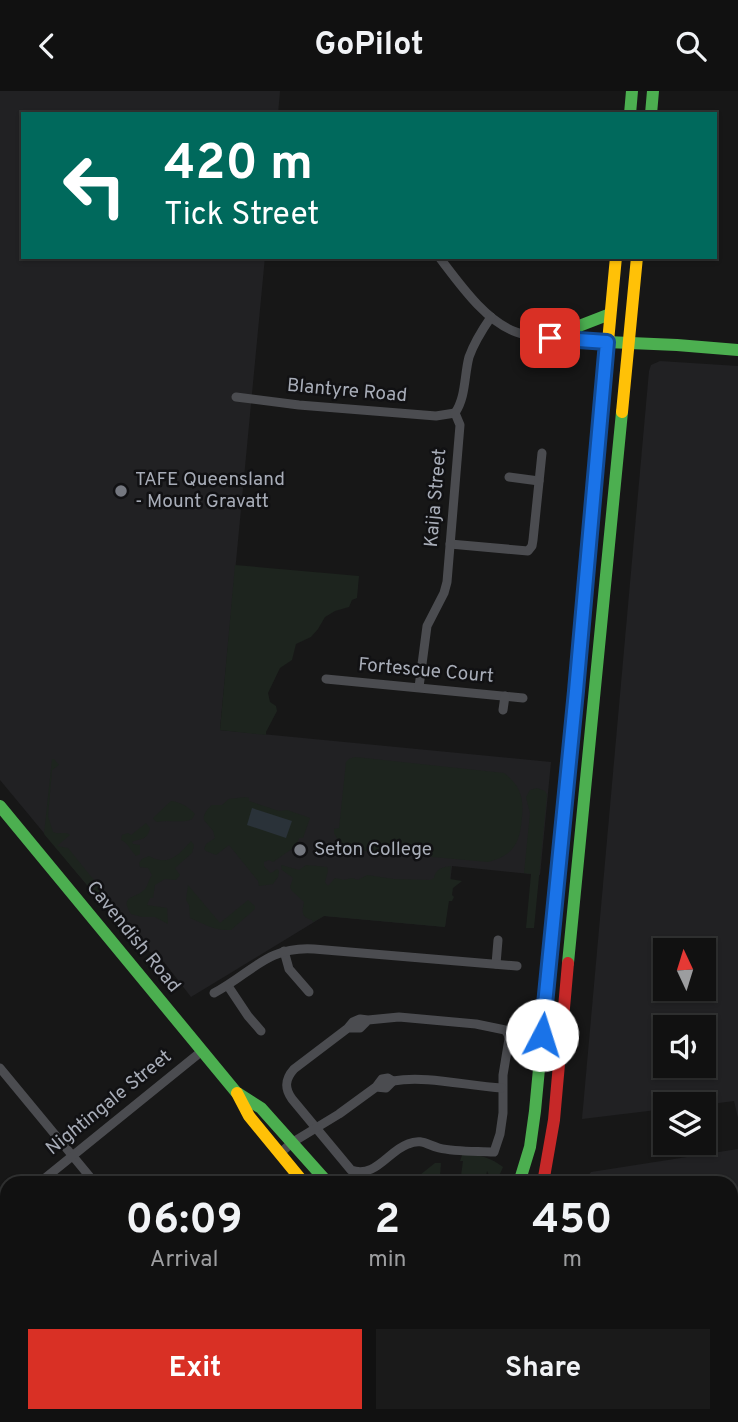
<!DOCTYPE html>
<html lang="en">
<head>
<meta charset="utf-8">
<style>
	body { margin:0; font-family:Overpass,sans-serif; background:#1a1a1a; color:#f1f3f6; height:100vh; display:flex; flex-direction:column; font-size:26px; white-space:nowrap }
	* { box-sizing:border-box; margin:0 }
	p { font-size:23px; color:#9c9d9f }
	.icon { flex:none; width:38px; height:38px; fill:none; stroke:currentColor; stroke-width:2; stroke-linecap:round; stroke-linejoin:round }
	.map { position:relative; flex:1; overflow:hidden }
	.drawer { position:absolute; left:0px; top:1085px; width:738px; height:247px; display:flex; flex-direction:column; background:#111; border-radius:21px 21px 0 0; box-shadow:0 2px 5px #0004,0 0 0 2px #303131 }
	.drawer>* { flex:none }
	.hud { position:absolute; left:21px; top:21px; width:696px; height:147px; border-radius:0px; box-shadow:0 2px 5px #0004,0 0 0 2px #303131; background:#00695c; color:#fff; overflow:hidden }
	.needle { width:46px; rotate:356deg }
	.fabs { position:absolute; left:653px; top:847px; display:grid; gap:14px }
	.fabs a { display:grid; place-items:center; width:63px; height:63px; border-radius:0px; background:#111; box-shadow:0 2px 5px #0004,0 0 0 2px #303131; font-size:35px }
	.pin { position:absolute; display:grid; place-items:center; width:60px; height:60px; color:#fff; margin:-30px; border-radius:14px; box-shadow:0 4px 10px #0006 }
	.me { position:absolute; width:77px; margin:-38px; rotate:5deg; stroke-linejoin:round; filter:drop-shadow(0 0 5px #0008) }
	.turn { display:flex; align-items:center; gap:24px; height:147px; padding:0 28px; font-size:32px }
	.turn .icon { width:91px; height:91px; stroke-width:2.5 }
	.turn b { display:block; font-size:49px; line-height:60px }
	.eta { display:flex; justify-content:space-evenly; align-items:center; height:119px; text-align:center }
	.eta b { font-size:42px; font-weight:700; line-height:49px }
	.action { display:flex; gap:14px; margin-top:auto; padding:14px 28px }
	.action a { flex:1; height:80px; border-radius:0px; background:#d93025; color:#fff; font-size:28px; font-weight:700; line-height:80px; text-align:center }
	.action a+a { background:#1a1a1a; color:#f1f3f6 }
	header { display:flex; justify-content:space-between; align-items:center; height:91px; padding:0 28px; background:#111; font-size:32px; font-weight:700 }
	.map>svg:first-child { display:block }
	.built { fill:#212123; fill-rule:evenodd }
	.green { fill:#1d241e }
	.water { fill:#2a3239 }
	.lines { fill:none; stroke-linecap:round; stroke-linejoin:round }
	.stream { stroke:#2a3239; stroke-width:3.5 }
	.street { stroke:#4b4c50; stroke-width:9 }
	.fast { stroke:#4caf50; stroke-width:12 }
	.slow { stroke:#ffc107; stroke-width:12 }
	.jam { stroke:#c62828; stroke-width:12 }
	.route-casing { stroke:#114b97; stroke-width:18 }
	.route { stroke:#1a73e8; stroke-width:12 }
	.poi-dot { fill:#757880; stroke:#111113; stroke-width:2.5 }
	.labels { text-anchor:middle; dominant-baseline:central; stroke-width:5; stroke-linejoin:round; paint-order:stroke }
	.street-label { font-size:19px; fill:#a8adb8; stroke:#111113 }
	.poi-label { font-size:19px; fill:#a8adb8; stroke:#111113; text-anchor:start }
</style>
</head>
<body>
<header><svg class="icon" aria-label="back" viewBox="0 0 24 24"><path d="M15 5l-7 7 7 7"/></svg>GoPilot<svg class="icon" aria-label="search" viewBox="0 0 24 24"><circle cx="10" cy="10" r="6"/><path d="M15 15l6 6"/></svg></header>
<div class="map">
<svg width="738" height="1331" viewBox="0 0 738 1331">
	<rect width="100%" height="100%" fill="#171717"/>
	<g class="built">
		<path d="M 0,0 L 280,0 L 278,23 L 23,23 L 23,166 L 265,166 L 220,639 L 551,671 L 540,784 L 452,775 L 445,836 L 324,825 L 191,906 L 164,871 L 131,847 L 0,689 Z"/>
		<path d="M 660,270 L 738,275 L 738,1027 L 734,1010 L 704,1014 L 665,1013 L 665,1018 L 582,1028 L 649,280 L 651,274 ZM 704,859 L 704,898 L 665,898 L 665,859 ZM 665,936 L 704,936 L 704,975 L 665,975 Z"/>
		<path d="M 738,1058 L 738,1331 L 532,1331 L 525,1325 L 732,1325 L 732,1092 L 583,1092 L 591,1081 Z"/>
	</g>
	<g class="green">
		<path d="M 235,474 L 359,485 L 357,507 L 352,509 L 349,516 L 335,520 L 325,526 L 318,538 L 311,546 L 296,553 L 292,569 L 280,577 L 268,602 L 270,611 L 276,615 L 277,620 L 266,641 L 266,644 L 220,639 Z"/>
		<path d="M 355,666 L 504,682 C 520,694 524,707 522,726 C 520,752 514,764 488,771 L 355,759 L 346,764 L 334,742 L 334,738 L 339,737 L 346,671 L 349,668 Z"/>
		<path d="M 52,668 L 54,668 L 59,674 L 52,679 L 48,725 L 53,741 C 59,744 65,740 70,744 L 57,755 L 68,757 L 102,799 L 97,806 L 44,743 Z"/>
		<path d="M 537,697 L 545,700 L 547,704 L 534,837 L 526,837 L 531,783 L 524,782 L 530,722 L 526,706 L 530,699 Z"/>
		<path d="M 246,706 L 249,707 L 249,710 L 279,720 L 287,719 L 310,727 L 303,747 L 299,747 L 296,755 L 273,771 L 269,769 L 264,771 L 264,775 L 270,782 L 273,781 L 277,778 L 279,780 L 278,786 L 273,793 L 259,795 L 258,790 L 229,754 L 216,764 L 206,760 L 204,758 L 206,753 L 215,747 L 213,740 L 204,729 C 203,722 208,718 212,714 L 222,714 L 229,708 Z"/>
		<path d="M 171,710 C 180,711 189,716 195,723 L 192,728 C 181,733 169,728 157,731 L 153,728 L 154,726 Z"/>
		<path d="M 146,732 L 150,737 C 147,750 141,747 132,751 L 133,753 L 140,754 L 140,763 L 136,765 C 131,760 128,752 121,749 L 122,744 L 128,742 L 131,744 Z"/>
		<path d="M 191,750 L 194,754 L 192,762 L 175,777 L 180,784 L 176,789 L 165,788 L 155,794 L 153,807 L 150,807 L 147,814 L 167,817 L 168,833 L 155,826 L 142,826 L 131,823 C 119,804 135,808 144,799 C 148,796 148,789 152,784 L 148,777 L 140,776 L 139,772 L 142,768 L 149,765 C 168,776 179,764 191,750 Z"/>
		<path d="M 281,774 L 299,779 L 306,774 L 327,776 L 328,780 L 325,791 L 328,795 L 335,787 L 344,789 L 352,787 L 358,789 L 367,784 L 393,788 L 430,789 L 434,787 C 435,778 443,776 451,775 L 450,788 L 462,790 L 453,797 L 452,804 L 454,806 L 452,810 L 449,810 L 445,836 L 324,825 L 313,831 L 312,829 C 301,826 302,821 304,811 L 292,800 L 290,796 L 293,787 L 282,779 Z"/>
		<path d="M 188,794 L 220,832 L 248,809 L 255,815 L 255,818 L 231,839 C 214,840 205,833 190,827 L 189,814 L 186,809 Z"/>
		<path d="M 462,1064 C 477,1063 490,1066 503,1076 L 496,1092 L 493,1092 L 487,1080 L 485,1092 L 460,1092 L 463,1070 L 460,1070 Z"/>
		<path d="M 435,1072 L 441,1072 L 440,1085 L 446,1092 L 435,1092 L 428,1084 L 417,1092 L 410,1092 Z"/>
		<path d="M 316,1325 L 408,1325 L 403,1331 L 313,1331 Z"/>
	</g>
	<path class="water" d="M 252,717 L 292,730 L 286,747 L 247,734 Z"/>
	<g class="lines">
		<path class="stream" d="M 732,1155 L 738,1156"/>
		<g class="street">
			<path d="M 439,166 C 459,192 485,230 516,241 C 539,250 582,249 607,251"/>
			<path d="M 236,306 L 299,314 L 436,325 L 455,322"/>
			<path d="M 509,386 L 539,390"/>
			<path d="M 450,453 L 528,460 L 532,455 L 533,449 L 542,362"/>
			<path d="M 326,588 L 523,607"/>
			<path d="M 419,596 L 427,535 L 444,502 L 447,491 L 460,334 L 455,322 C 466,306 464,285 469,266 C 474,252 482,239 491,226"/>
			<path d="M 503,619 L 505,605"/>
			<path d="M 284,860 L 289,878 L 309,901"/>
			<path d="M 496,873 L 498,849"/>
			<path d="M 228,895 L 248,925 L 261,940"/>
			<path d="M 214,902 C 252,882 267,855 314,858 L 517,875"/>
			<path d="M 348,937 L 294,978 C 285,988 284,997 292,1008 L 351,1079 C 375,1088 388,1060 408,1053 C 422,1047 427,1054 439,1057 C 456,1061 476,1060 494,1061 L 500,1043 L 503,1022 L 503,984 L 509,948 L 508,943 L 505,939 L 476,933 L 399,926 L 368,929 L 360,928 L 353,931 L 348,937 L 360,937 L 368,929"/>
			<path d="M 0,977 L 95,1092"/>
			<path d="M 393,990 C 426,984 467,995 502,997"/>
			<path d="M 280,1062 L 293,1051 L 339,1023 L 376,996 L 382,988 L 388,987 L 393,990 L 386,997 L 376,996"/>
			<path d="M 39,1092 L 202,960"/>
			<path d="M 0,1124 L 7,1118"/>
			<path d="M 13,1331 L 21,1325"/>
		</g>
		<g class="fast">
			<path d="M 630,23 L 632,0"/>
			<path d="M 651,23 L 653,0"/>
			<path d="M 566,248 L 579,235 L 610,223"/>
			<path d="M 607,251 L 677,254 L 738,259"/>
			<path d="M 0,715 L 236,1001 L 261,1017 L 328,1092"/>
			<path d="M 568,872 L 622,321"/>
			<path d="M 519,1092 L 530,1056 L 535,1020 L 593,409"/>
			<path d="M 270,1331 L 278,1325"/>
		</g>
		<g class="slow">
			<path d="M 622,321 L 637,166"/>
			<path d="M 593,409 L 616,166"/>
			<path d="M 237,1002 L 249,1025 L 304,1092"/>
			<path d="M 495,1325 L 497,1331"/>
			<path d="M 303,1331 L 312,1325"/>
		</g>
		<g class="jam">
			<path d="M 543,1092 L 554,1029 L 568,872"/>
			<path d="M 474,1325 L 476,1331"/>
			<path d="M 507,1325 L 511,1331"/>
		</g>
	</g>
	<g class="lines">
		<defs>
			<path id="route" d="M 542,944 L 576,600 L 607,251 L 550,247"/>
		</defs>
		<use href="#route" class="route-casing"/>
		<use href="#route" class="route"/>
	</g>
	<g class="poi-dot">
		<circle cx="121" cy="400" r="7"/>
		<circle cx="300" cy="759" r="7"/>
	</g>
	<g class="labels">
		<g class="street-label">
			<text transform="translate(347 300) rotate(5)">Blantyre Road</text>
			<text transform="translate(436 407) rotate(-85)">Kaija Street</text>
			<text transform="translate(426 580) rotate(5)">Fortescue Court</text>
			<text transform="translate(133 846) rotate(51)">Cavendish Road</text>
			<text transform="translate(109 1012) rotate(-39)">Nightingale Street</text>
		</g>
		<g class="poi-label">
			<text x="135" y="389">TAFE Queensland<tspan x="135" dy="22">- Mount Gravatt</tspan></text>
			<text x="314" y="759">Seton College</text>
		</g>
	</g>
</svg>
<div class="fabs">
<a><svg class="needle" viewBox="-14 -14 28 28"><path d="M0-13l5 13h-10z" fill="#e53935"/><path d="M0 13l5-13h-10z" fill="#9c9d9f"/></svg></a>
<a><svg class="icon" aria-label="sound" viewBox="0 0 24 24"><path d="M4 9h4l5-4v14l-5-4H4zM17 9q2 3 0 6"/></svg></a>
<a><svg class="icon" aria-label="layers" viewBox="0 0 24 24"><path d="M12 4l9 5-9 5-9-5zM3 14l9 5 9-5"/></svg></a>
</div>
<div class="pin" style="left:550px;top:247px;background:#d93025"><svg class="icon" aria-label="arrive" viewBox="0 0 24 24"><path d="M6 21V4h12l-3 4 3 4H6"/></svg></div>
<svg class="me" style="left:542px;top:944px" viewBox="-20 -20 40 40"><circle r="19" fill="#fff"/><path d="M0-13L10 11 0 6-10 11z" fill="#1a73e8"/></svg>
<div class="hud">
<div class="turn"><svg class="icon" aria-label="left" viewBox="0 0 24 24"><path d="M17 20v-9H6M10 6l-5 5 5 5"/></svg><div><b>420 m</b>Tick Street</div></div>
</div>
<section class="drawer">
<div class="eta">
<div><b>06:09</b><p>Arrival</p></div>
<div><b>2</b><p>min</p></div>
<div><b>450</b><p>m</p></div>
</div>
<div class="action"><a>Exit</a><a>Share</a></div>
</section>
</div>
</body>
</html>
